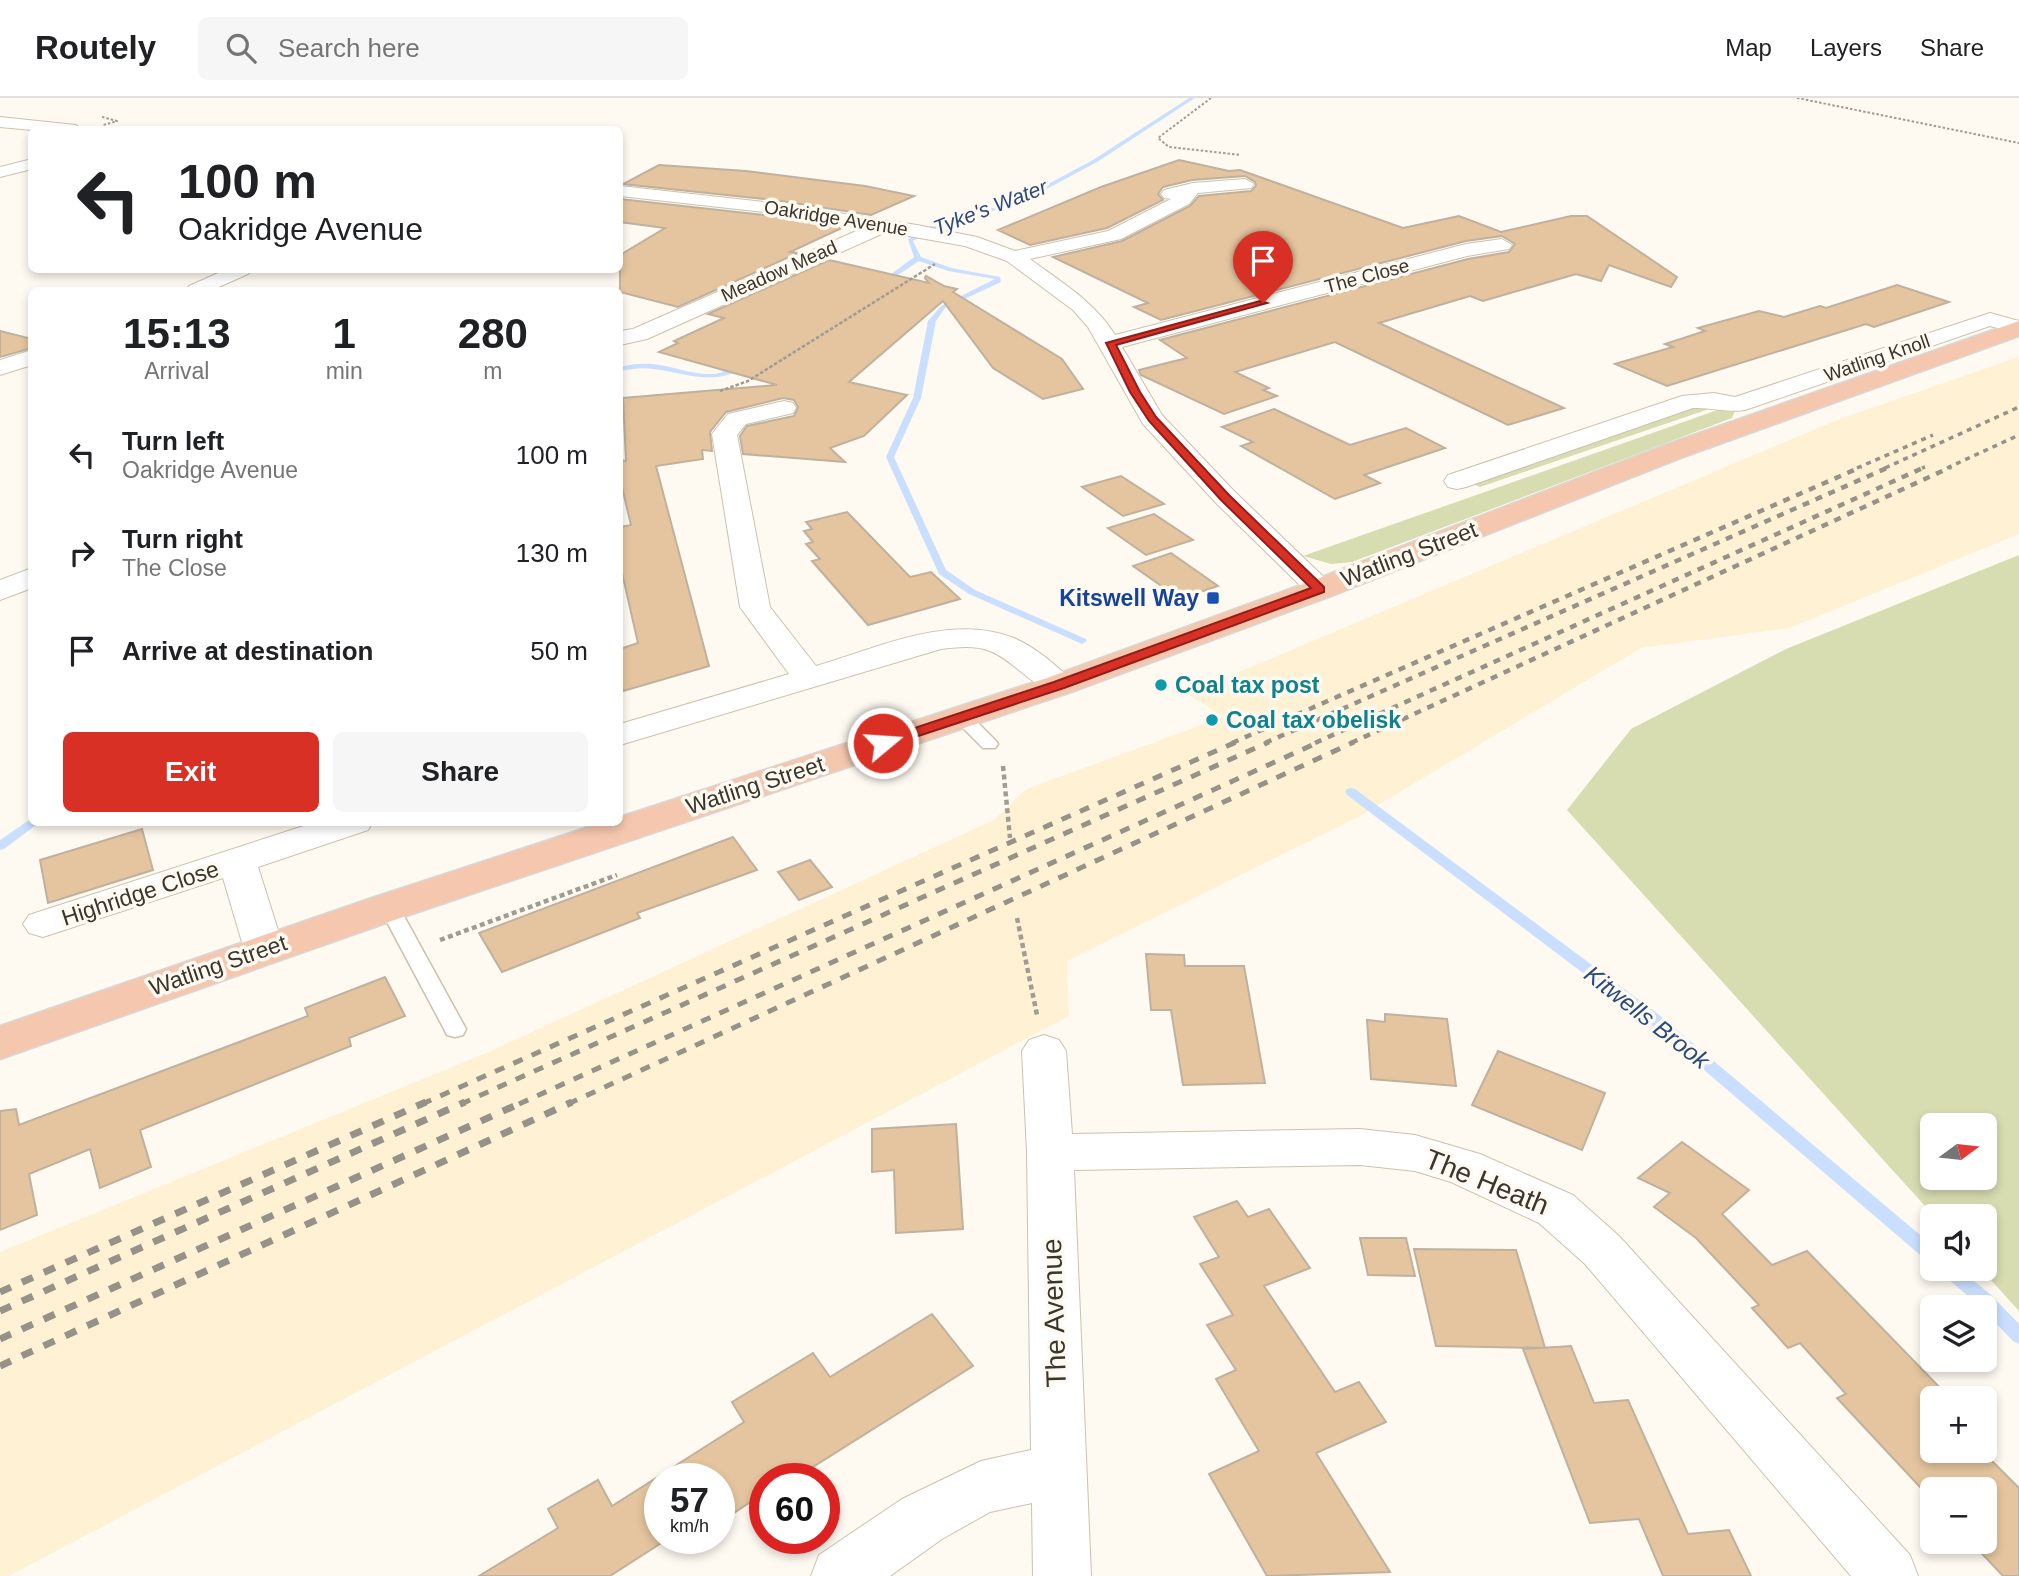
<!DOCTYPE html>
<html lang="en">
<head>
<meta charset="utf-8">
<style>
	body { margin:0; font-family:Helvetica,sans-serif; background:#f6f6f6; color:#202124; height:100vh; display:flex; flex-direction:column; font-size:26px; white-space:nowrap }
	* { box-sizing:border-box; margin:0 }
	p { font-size:23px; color:#757577 }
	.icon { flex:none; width:38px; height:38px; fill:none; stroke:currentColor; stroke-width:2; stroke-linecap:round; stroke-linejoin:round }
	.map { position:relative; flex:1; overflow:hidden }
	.sheet { position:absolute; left:28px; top:189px; width:595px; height:539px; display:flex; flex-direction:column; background:#fff; border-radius:10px; box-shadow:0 4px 10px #0003 }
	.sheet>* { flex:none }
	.top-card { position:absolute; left:28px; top:28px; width:595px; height:147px; border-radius:10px; box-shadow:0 4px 10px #0003; background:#fff; color:#202124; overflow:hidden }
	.needle { width:46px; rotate:75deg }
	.tools { position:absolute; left:1920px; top:1015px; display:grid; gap:14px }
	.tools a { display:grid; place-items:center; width:77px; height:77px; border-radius:10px; background:#fff; box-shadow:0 4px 10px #0003; font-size:35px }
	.speed { position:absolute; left:644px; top:1365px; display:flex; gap:14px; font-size:35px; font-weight:700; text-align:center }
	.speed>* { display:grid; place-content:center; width:91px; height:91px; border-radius:50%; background:#fff; box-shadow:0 4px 10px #0003; line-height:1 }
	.speed small { font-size:18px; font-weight:400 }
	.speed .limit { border:10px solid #d22; background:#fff; color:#111 }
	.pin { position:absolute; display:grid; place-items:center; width:60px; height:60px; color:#fff; margin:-72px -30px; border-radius:50% 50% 50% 0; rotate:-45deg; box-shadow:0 0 7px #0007 }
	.pin .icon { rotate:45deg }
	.me { position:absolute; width:77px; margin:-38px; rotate:72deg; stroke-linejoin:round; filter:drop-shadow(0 0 5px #0008) }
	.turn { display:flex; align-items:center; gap:24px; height:147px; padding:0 35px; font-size:32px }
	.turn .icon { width:91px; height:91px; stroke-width:2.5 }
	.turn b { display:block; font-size:49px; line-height:60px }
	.eta { display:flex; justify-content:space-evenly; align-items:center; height:119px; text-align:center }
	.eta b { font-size:42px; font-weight:700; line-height:49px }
	.button { display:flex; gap:14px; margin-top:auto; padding:14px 35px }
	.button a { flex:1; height:80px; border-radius:10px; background:#d93025; color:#fff; font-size:28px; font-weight:700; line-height:80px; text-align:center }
	.button a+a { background:#f6f6f6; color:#202124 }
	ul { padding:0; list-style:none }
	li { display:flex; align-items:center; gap:21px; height:98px; padding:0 35px }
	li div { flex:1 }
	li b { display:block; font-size:26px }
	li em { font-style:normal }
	header { display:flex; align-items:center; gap:42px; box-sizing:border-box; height:98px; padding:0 35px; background:#fff; border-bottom:2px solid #e0e0e0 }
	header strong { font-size:33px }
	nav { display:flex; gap:38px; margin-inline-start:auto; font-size:24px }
	.search { width:490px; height:63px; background:#f6f6f6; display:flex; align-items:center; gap:18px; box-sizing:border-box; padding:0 24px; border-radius:10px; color:#757577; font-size:26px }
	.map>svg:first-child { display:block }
	.built { fill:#fff2d4 }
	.green { fill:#d8dcb1; fill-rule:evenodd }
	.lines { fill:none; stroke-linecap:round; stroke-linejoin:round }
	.stream { fill:#cadfff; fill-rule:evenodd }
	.building { fill:#e4c59f; stroke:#c0b19e; stroke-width:2 }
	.service-casing { stroke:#ccc2ac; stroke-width:3 }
	.minor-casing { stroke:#ccc2ac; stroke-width:2 }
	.primary-casing { stroke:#d8d7d5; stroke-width:3 }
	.path-far2 { stroke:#a09c93; stroke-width:2; stroke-dasharray:2.5 2; stroke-linecap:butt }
	.path-far1 { stroke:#a09c93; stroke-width:2.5; stroke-dasharray:3.5 2; stroke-linecap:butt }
	.path { stroke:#a09c93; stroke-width:4.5; stroke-dasharray:5 3.5; stroke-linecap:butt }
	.service { fill:#fff; fill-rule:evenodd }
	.minor { fill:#fff; fill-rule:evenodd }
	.primary { fill:#f5c7af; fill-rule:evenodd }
	.rail-far3 { stroke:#969289; stroke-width:3.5; stroke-dasharray:5 5; stroke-linecap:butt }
	.rail-far2 { stroke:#969289; stroke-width:4.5; stroke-dasharray:7 7; stroke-linecap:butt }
	.rail-far1 { stroke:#969289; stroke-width:5; stroke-dasharray:10 10; stroke-linecap:butt }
	.rail { stroke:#969289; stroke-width:7; stroke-dasharray:12 12; stroke-linecap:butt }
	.route { fill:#d93025; stroke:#8d1f18; stroke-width:2 }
	.transit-dot { fill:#1a4fb4; stroke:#fefaf1; stroke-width:2.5 }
	.culture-dot { fill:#0f9aa8; stroke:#fefaf1; stroke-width:2.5 }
	.labels { text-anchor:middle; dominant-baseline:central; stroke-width:7; stroke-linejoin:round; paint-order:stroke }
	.far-street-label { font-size:19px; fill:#3a362d; stroke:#fefaf1 }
	.far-water-label { font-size:21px; font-style:italic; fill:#294a7b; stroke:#fefaf1 }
	.street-label { font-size:23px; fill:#3a362d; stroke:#fefaf1 }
	.transit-label { font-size:23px; font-weight:bold; fill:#164399; stroke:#fefaf1; text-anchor:end }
	.culture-label { font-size:23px; font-weight:bold; fill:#0d838f; stroke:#fefaf1; text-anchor:start }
	.water-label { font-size:24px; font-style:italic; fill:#294a7b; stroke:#fefaf1 }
	.near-street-label { font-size:28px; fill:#3a362d; stroke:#fefaf1 }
</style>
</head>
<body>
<header>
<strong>Routely</strong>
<div class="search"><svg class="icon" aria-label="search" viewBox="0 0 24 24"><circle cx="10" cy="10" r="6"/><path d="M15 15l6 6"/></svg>Search here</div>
<nav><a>Map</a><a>Layers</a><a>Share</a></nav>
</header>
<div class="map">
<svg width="2019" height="1478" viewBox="0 0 2019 1478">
	<rect width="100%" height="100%" fill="#fefaf1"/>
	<path class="built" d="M 2019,259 L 2019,436 L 1790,530 L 1641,550 L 1358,719 L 1067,863 L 1069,918 L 9,1478 L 0,1478 L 0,1154 L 484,956 L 994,722 L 1026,691 L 1224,619 L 1187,596 L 1837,322 Z"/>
	<g class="green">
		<path d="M 1718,308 L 1480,389 L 1472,386 L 1690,310 Z"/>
		<path d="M 1726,309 L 1735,313 L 1732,320 L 1352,464 L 1331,466 L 1303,458 Z"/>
		<path d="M 2019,457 L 2019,1213 L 1981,1171 L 1984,1171 L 1984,1118 L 1934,1118 L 1567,712 L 1631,631 L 1786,551 ZM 1932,1027 L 1984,1027 L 1984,1080 L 1932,1080 Z"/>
	</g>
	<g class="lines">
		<g class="stream">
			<path d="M 1189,0 L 1195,0 L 1097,64 L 1026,102 L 1002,111 L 949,122 L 913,143 L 921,159 L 951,170 L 1000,179 L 1001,184 L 945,210 L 936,223 L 921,300 L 894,359 L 946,472 L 975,492 L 1086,541 L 1087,543 L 1082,546 L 969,496 L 939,476 L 886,359 L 913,300 L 928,223 L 941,208 L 995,181 L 948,173 L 919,163 L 883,187 L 878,186 L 914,159 L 908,141 L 945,120 L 998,109 L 1022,100 L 1093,62 Z"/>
			<path d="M 743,263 L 750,265 C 717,291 689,275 653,271 C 641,269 631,271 620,273 L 620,269 C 631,266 641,265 652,266 C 673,268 692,277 713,276 C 724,275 733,269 743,263 Z"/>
			<path d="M 1351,690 L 1355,691 L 1658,916 L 1932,1147 L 1932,1164 L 1926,1162 L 1648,924 L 1347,697 L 1345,694 L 1347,691 Z"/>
			<path d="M 32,720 L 32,724 L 38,724 L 36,727 L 4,751 L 0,752 L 0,742 Z"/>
			<path d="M 1940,1171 L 1959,1171 L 1990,1196 L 2019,1226 L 2019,1246 L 2013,1243 L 1984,1213 L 1984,1209 L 1981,1209 L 1942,1176 Z"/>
		</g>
	</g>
	<g class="building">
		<path d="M 1179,62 L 1229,73 L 1240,72 L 1403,130 L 1459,118 L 1501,134 L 1571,118 L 1587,118 L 1677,179 L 1671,189 L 1609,167 L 1601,183 L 1576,176 L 1483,203 L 1470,198 L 1379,225 L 1564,310 L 1508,327 L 1335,244 L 1235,274 L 1269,290 L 1263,292 L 1277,298 L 1224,316 L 1141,277 L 1139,272 L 1187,260 L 1160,242 L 1468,161 L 1509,154 L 1515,146 L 1502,138 L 1466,143 L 1161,222 L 1134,209 L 1148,205 L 1053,159 L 1122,143 L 1190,108 L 1199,98 L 1251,93 L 1256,88 L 1255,84 L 1245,78 L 1192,82 L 1163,89 L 1158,96 L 1163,102 L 1107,130 L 1030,147 L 998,132 L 1101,89 Z"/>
		<path d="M 659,67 L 746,73 L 865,88 L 914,98 L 871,117 L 774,102 L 623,86 Z"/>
		<path d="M 620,101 L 774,118 L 844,129 L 790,154 L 798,155 L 678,209 L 620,194 L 620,157 L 665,130 L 620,124 Z"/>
		<path d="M 829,162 L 929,185 L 925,180 L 926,178 L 944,188 L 957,191 L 953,194 L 1062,261 L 1083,291 L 1043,301 L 993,270 L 943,203 L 849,284 L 907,297 L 864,338 L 830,350 L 845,364 L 743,356 L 740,338 L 747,328 L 794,318 L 798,309 L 794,302 L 783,300 L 726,314 L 710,334 L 712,353 L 702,352 L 703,361 L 656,368 L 709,568 L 620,594 L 620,551 L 638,545 L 620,466 L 620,429 L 631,427 L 620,381 L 620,362 L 626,363 L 623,300 L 777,287 L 659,254 L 678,245 L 674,243 L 724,220 L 708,216 Z"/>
		<path d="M 1897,187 L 1949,204 L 1874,229 L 1866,226 L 1667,288 L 1615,266 L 1673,249 L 1665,246 L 1705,233 L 1698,230 L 1759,213 L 1784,219 L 1820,208 L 1826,210 Z"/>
		<path d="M 0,233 L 32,241 L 32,250 L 0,259 Z"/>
		<path d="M 1274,311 L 1350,347 L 1406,330 L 1445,350 L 1364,377 L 1380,385 L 1335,401 L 1241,348 L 1253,344 L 1222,329 Z"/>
		<path d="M 1121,378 L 1164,406 L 1123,418 L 1082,389 Z"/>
		<path d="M 847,414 L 910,479 L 931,474 L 960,501 L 868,527 L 812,463 L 820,461 L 806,446 L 813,444 L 804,433 L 812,431 L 806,424 Z"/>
		<path d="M 1154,416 L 1193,442 L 1146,457 L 1108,430 Z"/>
		<path d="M 1171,455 L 1218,488 L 1180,501 L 1133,468 Z"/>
		<path d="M 142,731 L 153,772 L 48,805 L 40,762 Z"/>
		<path d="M 733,739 L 757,772 L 637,815 L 640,820 L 502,874 L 479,835 Z"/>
		<path d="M 810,762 L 832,789 L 799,802 L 778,774 Z"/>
		<path d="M 1146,856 L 1184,857 L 1185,868 L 1244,868 L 1265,985 L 1183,987 L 1171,912 L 1151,912 Z"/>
		<path d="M 385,879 L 405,918 L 349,940 L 351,948 L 140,1032 L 151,1069 L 100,1090 L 90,1051 L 29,1076 L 37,1117 L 0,1132 L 0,1013 L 16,1011 L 19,1027 L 308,918 L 305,910 Z"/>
		<path d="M 1385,916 L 1447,921 L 1456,988 L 1371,981 L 1367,922 L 1385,924 Z"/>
		<path d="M 1498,953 L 1605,995 L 1582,1052 L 1472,1007 Z"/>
		<path d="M 956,1026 L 963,1131 L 896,1135 L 894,1072 L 872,1074 L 872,1031 Z"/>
		<path d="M 1682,1044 L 1749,1092 L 1722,1116 L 1772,1167 L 1807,1153 L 1950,1300 L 1932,1300 L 1932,1353 L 1982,1353 L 2019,1390 L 2019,1478 L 2003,1478 L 1971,1444 L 1984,1444 L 1984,1391 L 1932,1391 L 1932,1402 L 1837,1300 L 1846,1296 L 1800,1245 L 1788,1250 L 1752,1210 L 1759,1207 L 1696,1140 L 1654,1109 L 1670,1095 L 1638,1080 Z"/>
		<path d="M 1237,1103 L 1248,1119 L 1269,1111 L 1310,1170 L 1264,1188 L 1335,1294 L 1359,1284 L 1386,1324 L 1316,1355 L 1390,1474 L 1267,1478 L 1209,1376 L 1259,1353 L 1216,1281 L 1236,1272 L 1207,1227 L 1233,1217 L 1200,1166 L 1219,1159 L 1194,1119 Z"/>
		<path d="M 1360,1140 L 1406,1140 L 1415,1178 L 1368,1177 Z"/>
		<path d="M 1414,1151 L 1516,1152 L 1545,1250 L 1436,1248 Z"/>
		<path d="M 932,1216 L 973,1268 L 797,1379 L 795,1375 L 785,1381 L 765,1381 L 765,1394 L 719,1425 L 719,1381 L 660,1381 L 660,1440 L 669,1440 L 610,1478 L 479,1478 L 558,1430 L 548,1411 L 598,1382 L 612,1408 L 744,1324 L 732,1304 L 813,1255 L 830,1279 Z"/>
		<path d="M 1571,1248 L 1594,1305 L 1628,1302 L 1688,1436 L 1729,1432 L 1751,1478 L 1663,1478 L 1639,1421 L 1590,1425 L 1523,1251 Z"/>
	</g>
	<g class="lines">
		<defs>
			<g id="service">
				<path d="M 962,614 L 968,615 L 995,642 L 998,646 L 995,650 L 983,650 L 956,623 L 953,619 Z"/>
				<path d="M 389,802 L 396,804 L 399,809 L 466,931 L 463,937 L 455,939 L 447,937 L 444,931 L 379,809 L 382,804 Z"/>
			</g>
			<g id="minor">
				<path d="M 0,19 L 76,27 L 84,32 L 32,32 L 0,29 Z"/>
				<path d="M 32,61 L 32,71 L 0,79 L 0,69 Z"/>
				<path d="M 1245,81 L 1254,86 L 1251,90 L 1198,95 L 1189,106 L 1121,141 L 1030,161 C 1061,184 1095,204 1115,237 L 1466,146 L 1502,141 L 1512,147 L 1509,151 L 1467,158 L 1122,249 L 1162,317 L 1234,393 L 1330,485 L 1335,491 L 1330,497 L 1320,500 L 1310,497 L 1216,405 L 1143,326 L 1088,229 L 1073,212 L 1007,163 L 965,148 L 886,134 L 647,241 L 620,247 L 620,233 L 633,231 L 863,130 L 774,115 L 620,98 L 620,88 L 774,105 L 917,127 L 977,139 L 1015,153 L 1108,133 L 1171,101 L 1164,100 L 1161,96 L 1164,92 L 1193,85 Z"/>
				<path d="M 225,172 L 251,172 L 248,176 L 212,192 L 186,192 L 189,188 Z"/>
				<path d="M 1990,215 L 2019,223 L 2019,236 L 1990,228 L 1745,312 C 1731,315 1709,309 1693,310 L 1466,389 L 1457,391 L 1448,389 L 1444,383 L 1448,377 L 1682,298 L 1714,295 L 1735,299 Z"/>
				<path d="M 32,252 L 32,267 L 0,277 L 0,262 Z"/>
				<path d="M 784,303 L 793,305 L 796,310 L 793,315 L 746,326 L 737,337 L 770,509 L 816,568 C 878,550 949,515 1014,540 C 1035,549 1053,565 1070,580 L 1075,587 L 1070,594 C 1040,601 1018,564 990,553 C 975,547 957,549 941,551 L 620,647 L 620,626 L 789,576 L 740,509 L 712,336 L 728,316 Z"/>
				<path d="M 32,470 L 32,490 L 0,502 L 0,482 Z"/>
				<path d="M 316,724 L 373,724 L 368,732 L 258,769 L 284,851 L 278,861 L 264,865 L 250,861 L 244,851 L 223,780 L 43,839 L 29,835 L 23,826 L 29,817 Z"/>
				<path d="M 1044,937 L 1059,942 L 1066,953 L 1072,1036 L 1360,1031 L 1415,1037 L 1480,1056 L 1573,1097 L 1619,1138 L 1910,1457 L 1918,1478 L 1851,1478 L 1585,1166 L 1539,1125 L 1451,1084 L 1415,1073 L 1360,1067 L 1074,1072 L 1091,1478 L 1033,1478 L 1032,1405 L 990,1414 L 942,1441 L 890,1478 L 811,1478 L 819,1457 L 902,1401 L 981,1363 L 1031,1352 L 1027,1054 L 1022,953 L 1029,942 Z"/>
			</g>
			<path id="primary" d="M 2019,223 L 2019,238 L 1683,359 L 1331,498 L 1071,594 L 403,819 L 0,961 L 0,928 L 375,799 L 604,724 L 620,724 L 620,719 L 1047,580 L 1309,484 L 1665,347 Z"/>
		</defs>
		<use href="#service" class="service-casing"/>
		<use href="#minor" class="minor-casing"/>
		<use href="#primary" class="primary-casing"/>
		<g class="path-far2">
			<path d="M 1211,0 L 1158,40 L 1169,49 L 1241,57"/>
			<path d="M 1797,0 L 2019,45"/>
			<path d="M 102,19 L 117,23 L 103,27"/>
		</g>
		<path class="path-far1" d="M 720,293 L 748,283 L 935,166"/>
		<g class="path">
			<path d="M 1003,668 L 1010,740"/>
			<path d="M 1017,820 L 1037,917"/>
			<path d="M 440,842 L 617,777"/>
		</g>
		<use href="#service" class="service"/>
		<use href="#minor" class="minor"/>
		<use href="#primary" class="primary"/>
		<g class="rail-far3">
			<path d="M 1857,370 L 1933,337"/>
			<path d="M 1885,370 L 2019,309"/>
			<path d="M 1922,370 L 1925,369"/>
			<path d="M 1947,370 L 2019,337"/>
		</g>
		<g class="rail-far2">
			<path d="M 1232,645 L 1861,369"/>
			<path d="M 1265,645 L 1889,369"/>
			<path d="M 1315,645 L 1925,369"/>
			<path d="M 1351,645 L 1951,369"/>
		</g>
		<g class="rail-far1">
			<path d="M 422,1006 L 1236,644"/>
			<path d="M 461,1006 L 1269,644"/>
			<path d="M 519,1006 L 1319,644"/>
			<path d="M 568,1006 L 1354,644"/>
		</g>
		<g class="rail">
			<path d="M 0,1194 L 426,1004"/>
			<path d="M 0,1213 L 465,1004"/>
			<path d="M 0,1241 L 523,1004"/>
			<path d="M 0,1268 L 572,1004"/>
		</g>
	</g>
	<path class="route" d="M 1260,203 L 1267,205 L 1116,247 L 1140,294 L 1156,319 L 1229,397 L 1324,489 L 1324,494 L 1064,590 L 888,648 L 878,648 L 876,645 L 878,642 L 1054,584 L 1311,490 L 1221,402 L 1149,323 L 1130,294 L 1106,245 Z"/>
	<rect class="transit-dot" x="1206" y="493" width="14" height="14" rx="3.5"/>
	<g class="culture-dot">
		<circle cx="1161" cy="587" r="7"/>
		<circle cx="1212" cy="622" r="7"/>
	</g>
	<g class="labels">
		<g class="far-street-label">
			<text transform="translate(836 120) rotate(9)">Oakridge Avenue</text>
			<text transform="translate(779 173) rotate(-24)">Meadow Mead</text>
			<text transform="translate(1367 178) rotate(-15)">The Close</text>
			<text transform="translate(1877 260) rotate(-19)">Watling Knoll</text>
		</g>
		<g class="far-water-label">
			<text transform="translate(990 109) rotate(-21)">Tyke's Water</text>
		</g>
		<g class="street-label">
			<text transform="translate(1409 456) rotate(-21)">Watling Street</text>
			<text transform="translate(755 687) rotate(-18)">Watling Street</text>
			<text transform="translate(140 795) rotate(-18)">Highridge Close</text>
			<text transform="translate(218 867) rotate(-19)">Watling Street</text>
		</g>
		<g class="transit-label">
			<text x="1199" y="500">Kitswell Way</text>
		</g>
		<g class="culture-label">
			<text x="1175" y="587">Coal tax post</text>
			<text x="1226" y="622">Coal tax obelisk</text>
		</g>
		<g class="water-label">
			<text transform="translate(1647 919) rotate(38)">Kitwells Brook</text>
		</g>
		<g class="near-street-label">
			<text transform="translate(1487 1084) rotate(22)">The Heath</text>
			<text transform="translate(1054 1215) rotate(-92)">The Avenue</text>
		</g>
	</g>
</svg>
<div class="tools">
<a><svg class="needle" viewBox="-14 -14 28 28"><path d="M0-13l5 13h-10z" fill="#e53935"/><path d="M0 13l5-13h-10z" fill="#757577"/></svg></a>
<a><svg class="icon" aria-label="sound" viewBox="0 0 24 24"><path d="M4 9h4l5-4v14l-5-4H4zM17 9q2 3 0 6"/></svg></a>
<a><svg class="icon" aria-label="layers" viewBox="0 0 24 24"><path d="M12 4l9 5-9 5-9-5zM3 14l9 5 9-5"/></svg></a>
<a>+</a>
<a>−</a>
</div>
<div class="speed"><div>57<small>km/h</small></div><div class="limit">60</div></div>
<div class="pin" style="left:1263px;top:205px;background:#d93025"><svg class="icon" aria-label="arrive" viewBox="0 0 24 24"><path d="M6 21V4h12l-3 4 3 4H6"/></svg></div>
<svg class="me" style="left:883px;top:645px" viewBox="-20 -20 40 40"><circle r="17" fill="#d93025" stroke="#fff" stroke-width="3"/><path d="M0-11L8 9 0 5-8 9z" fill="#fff"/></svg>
<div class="top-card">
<div class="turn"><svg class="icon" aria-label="left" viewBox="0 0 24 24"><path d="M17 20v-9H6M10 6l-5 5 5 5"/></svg><div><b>100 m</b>Oakridge Avenue</div></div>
</div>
<section class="sheet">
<div class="eta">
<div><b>15:13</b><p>Arrival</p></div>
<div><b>1</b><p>min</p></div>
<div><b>280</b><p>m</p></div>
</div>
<ul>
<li><svg class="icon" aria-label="left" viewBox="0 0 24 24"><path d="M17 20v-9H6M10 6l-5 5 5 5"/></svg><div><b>Turn left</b><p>Oakridge Avenue</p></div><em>100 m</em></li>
<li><svg class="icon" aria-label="right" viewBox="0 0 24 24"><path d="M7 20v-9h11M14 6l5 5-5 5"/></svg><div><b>Turn right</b><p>The Close</p></div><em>130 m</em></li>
<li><svg class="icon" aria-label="arrive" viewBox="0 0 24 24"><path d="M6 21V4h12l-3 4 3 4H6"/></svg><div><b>Arrive at destination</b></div><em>50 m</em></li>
</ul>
<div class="button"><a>Exit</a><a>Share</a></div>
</section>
</div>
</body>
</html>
